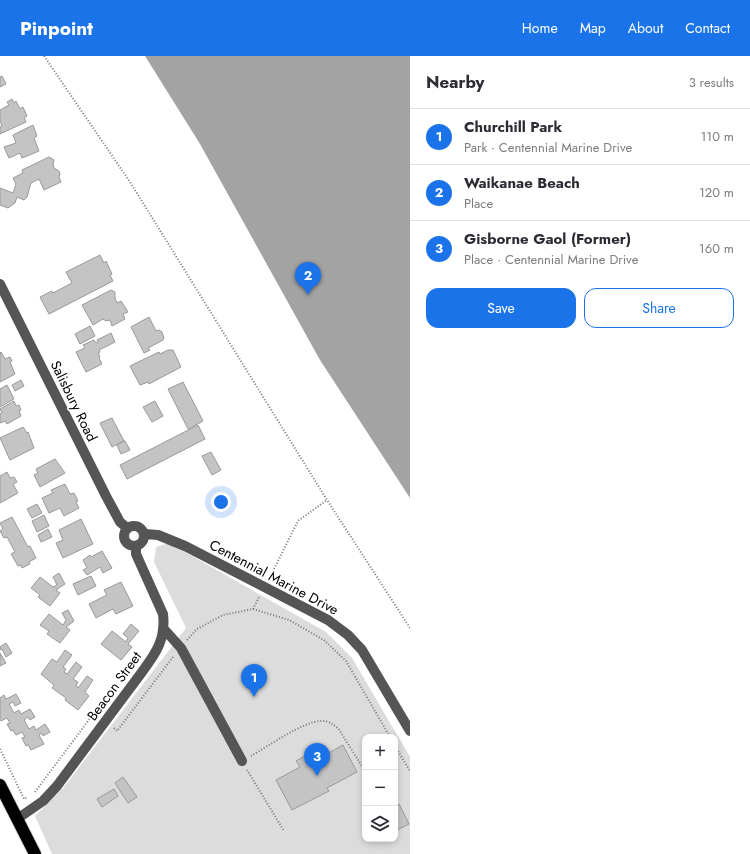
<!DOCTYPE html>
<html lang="en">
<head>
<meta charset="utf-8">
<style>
	:root { --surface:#fff; --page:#f7f7f7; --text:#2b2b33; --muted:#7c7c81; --line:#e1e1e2; --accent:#1a73e8 }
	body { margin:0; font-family:Jost,sans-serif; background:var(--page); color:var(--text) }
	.controls { position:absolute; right:12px; bottom:12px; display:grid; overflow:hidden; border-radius:8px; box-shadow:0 2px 6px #0003 }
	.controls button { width:36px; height:36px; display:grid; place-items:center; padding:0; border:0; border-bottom:1px solid var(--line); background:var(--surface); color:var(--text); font:20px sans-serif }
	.you { position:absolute; left:221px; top:446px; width:14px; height:14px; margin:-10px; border:3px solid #fff; border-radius:50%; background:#1a73e8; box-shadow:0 0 0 6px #1a73e833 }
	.badge { display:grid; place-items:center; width:26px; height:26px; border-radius:50%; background:var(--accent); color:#fff; font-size:13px; font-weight:700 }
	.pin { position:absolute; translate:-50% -33px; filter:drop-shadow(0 1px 2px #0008) }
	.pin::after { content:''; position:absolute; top:21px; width:14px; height:12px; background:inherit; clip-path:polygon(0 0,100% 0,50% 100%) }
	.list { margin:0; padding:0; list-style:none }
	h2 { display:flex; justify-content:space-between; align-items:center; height:52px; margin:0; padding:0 16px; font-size:17px }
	h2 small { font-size:13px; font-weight:400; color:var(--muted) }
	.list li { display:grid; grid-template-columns:26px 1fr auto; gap:12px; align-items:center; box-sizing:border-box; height:56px; padding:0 16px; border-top:1px solid var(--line) }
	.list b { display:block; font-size:15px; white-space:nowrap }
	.list p { margin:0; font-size:13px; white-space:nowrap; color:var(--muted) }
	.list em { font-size:13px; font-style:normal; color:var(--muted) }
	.actions { display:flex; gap:8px; padding:12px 16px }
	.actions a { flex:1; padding:9px 0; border:1px solid var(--accent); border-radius:12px; text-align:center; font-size:14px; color:var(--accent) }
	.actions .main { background:var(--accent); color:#fff }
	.icon { flex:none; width:22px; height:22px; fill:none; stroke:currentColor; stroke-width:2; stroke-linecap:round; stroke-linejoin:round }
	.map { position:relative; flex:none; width:410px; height:798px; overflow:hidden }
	header { display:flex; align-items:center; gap:24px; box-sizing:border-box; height:56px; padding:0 20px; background:var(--accent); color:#fff }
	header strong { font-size:19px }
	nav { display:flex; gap:22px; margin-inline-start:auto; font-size:14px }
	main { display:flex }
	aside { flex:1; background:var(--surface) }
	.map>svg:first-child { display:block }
	.green { fill:#dcdcdc; fill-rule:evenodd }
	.water { fill:#a3a3a3 }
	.building { fill:#c4c4c4; stroke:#999 }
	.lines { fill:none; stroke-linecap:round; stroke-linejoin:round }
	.highway-casing { stroke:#dbdbdb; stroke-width:14 }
	.path { stroke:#777; stroke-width:2; stroke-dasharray:1 2; stroke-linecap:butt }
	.minor { stroke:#555; stroke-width:10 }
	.highway { stroke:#000; stroke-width:12 }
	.labels { text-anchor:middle; stroke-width:3; stroke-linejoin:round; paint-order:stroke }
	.street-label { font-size:14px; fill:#000; stroke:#fff }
</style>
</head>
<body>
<header>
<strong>Pinpoint</strong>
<nav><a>Home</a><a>Map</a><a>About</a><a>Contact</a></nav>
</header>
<main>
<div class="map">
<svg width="410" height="798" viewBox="0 0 410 798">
	<rect width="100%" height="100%" fill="#fff"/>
	<!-- green -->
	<path class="green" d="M169,487L326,576L352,602L410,701V798H52L35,760L64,731L186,572L154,506L156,491ZM365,681H395V783H365Z"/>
	<!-- water -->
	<path class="water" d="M145,0H410V442L320,304L200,88Z"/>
	<!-- building -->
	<path class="building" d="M2,20L6,28L0,31V21Z
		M12,43L14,47L16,45L20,53L23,51L27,60L24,62L26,66L0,78V71L2,70L0,65V54L9,49L7,46Z
		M33,69L37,80L34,82L39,95L22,102L20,97L9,102L4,91L16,87L13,79Z
		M49,101L54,104L53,109L54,112L59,115L60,118L59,121L61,126L44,134L39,123L31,127L27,141L24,144L17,141L15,147L8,152L0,149V132L13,137L16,128L13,122L23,117L22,114Z
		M100,199L104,207L106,205L112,218L110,219L113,225L49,258L40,241L52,235L53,237L72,227L66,216Z
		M111,234L115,236V242L117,247L121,245L128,256L123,258L125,263L112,270L110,264L106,265L103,263L93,269L82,249Z
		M149,261L156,275L159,274L162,276L164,282L163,284L148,292L150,294L144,297L131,271Z
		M90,270L95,280L80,288L75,278Z
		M111,277L115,286L99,294L100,296L98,297L100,301L99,302L102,308L86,316L76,296L85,292L83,289L94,284L96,287L98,286L97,284Z
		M168,294H173L181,311L149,328L148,326L140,329L130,310L159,296L160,298Z
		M1,296L5,303L10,301L12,305L10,306L15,318L0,326V297Z
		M21,324L24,330L15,335L12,329Z
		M183,326L203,365L188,373L168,333Z
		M7,329L14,343L0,351V333Z
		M14,345L16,350L19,349L21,354L19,355L21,360L7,368L5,365L0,367V358L2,357L0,353Z
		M155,345L163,360L152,366L143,351Z
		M112,362L124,385L112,391L100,367Z
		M198,369L205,383L127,423L120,409Z
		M23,371L27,377L28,376L34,392L10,404L0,382Z
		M124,385H125L130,394L121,398L117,389Z
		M211,396L221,414L212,419L202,400Z
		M55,403L65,417L40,431L34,419L38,417L36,413Z
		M7,416L10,422L14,421L17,426L13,428L18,437L0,447V420Z
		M65,428L70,438L74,437L78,445L76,446L79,452L64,460L60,452L49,457L42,442L53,437L51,434Z
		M37,448L42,457L32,462L27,453Z
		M44,459L49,470L37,476L32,465Z
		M12,461L28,491L30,490L36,502L29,506L30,508L22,512L21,509L18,510L11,498L15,496L7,481L4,482L0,475L3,473L0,467Z
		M81,463L93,488L63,502L56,487L63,484L59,474Z
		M48,473L52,481L41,486L38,479Z
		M102,495L112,512L103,517L100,511L87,519L83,514L87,512L83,504L90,499L91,501Z
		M59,517L65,528L56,534L60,537L50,550L38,541L40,539L31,532L40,521L53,531L57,529L53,521Z
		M91,520L96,530L78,539L73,528Z
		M121,526L133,550L116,558L113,553L96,562L89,548L107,539L104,534Z
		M68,554L74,565L66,571L70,574L60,587L47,578L49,575L40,569L49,558L63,569L66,564L62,557Z
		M131,568L139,575L128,588L132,591L121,604L101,588L112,575L126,586L128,582L123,578Z
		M6,587L12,597L6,601L2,593L0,594V591Z
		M65,594L72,599L63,611L66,613L64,616L67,618L76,606L82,611L73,623L78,626L76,629L78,632L87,620L93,624L85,636L89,640L78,654L65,644L66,642L52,632L54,629L41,618L52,603L57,606Z
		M0,597L6,607L0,610Z
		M16,638L21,647L15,650L13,646L9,648L14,657L19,654L21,658L30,653L35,661L30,664L28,661L24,664L29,673L34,670L36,674L45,668L50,676L43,680L42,677L39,679L44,688L31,694L28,689L26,690L22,682L25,681L22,676L16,679L13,674L11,675L7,668L10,667L7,662L1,665L0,663V642L4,639L6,643Z
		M343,689L357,716L327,732L329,735L292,754L276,724L300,711L296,705L310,697L314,705Z
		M123,721L137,741L128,747L115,727Z
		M114,733L118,740L102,751L97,743Z
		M399,748L409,768L395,775V751Z"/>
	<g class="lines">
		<!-- highway casing -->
		<g class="highway-casing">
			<path id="highway" d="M0,729L35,798"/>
		</g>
		<!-- path -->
		<path class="path" d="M44,0L130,126L327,444L410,572
			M270,521L298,465L327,444
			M253,553L259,541
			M187,584L197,573L223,559L253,553L289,564L324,584L346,605L390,681
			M114,672L117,675L173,601
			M395,690L410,715
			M0,693L24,743L28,741
			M251,700C267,691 304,665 321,665C328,664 332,668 338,672L365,715
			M247,714L284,775
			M35,736L94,657L96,659"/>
		<!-- minor -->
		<path class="minor" d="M0,228L106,440L120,466L127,472
			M124 480a10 10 0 1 1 20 0a10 10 0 1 1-20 0Z
			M145,478L158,479L185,490L328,564L348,579L362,594L410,675
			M163,572L181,592L242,705
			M17,763L43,745L57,730L142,616C156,597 166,583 163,558L136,498V490"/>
		<!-- highway -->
		<use href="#highway" class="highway"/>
	</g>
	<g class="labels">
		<!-- street labels -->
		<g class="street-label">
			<text transform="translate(74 345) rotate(64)" y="5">Salisbury Road</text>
			<text transform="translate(274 521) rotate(28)" y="5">Centennial Marine Drive</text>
			<text transform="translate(114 630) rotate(-54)" y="5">Beacon Street</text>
		</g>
	</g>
</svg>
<div class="controls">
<button>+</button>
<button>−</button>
<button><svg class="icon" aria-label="layers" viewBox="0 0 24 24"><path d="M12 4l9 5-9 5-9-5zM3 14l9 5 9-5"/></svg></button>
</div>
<div class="you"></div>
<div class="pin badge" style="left:254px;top:641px">1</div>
<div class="pin badge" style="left:308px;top:239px">2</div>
<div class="pin badge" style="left:317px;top:720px">3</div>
</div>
<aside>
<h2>Nearby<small>3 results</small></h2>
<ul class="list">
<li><span class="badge">1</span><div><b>Churchill Park</b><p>Park · Centennial Marine Drive</p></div><em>110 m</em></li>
<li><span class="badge">2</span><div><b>Waikanae Beach</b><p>Place</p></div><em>120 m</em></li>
<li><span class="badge">3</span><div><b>Gisborne Gaol (Former)</b><p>Place · Centennial Marine Drive</p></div><em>160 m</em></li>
</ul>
<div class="actions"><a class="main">Save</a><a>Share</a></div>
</aside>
</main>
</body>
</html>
